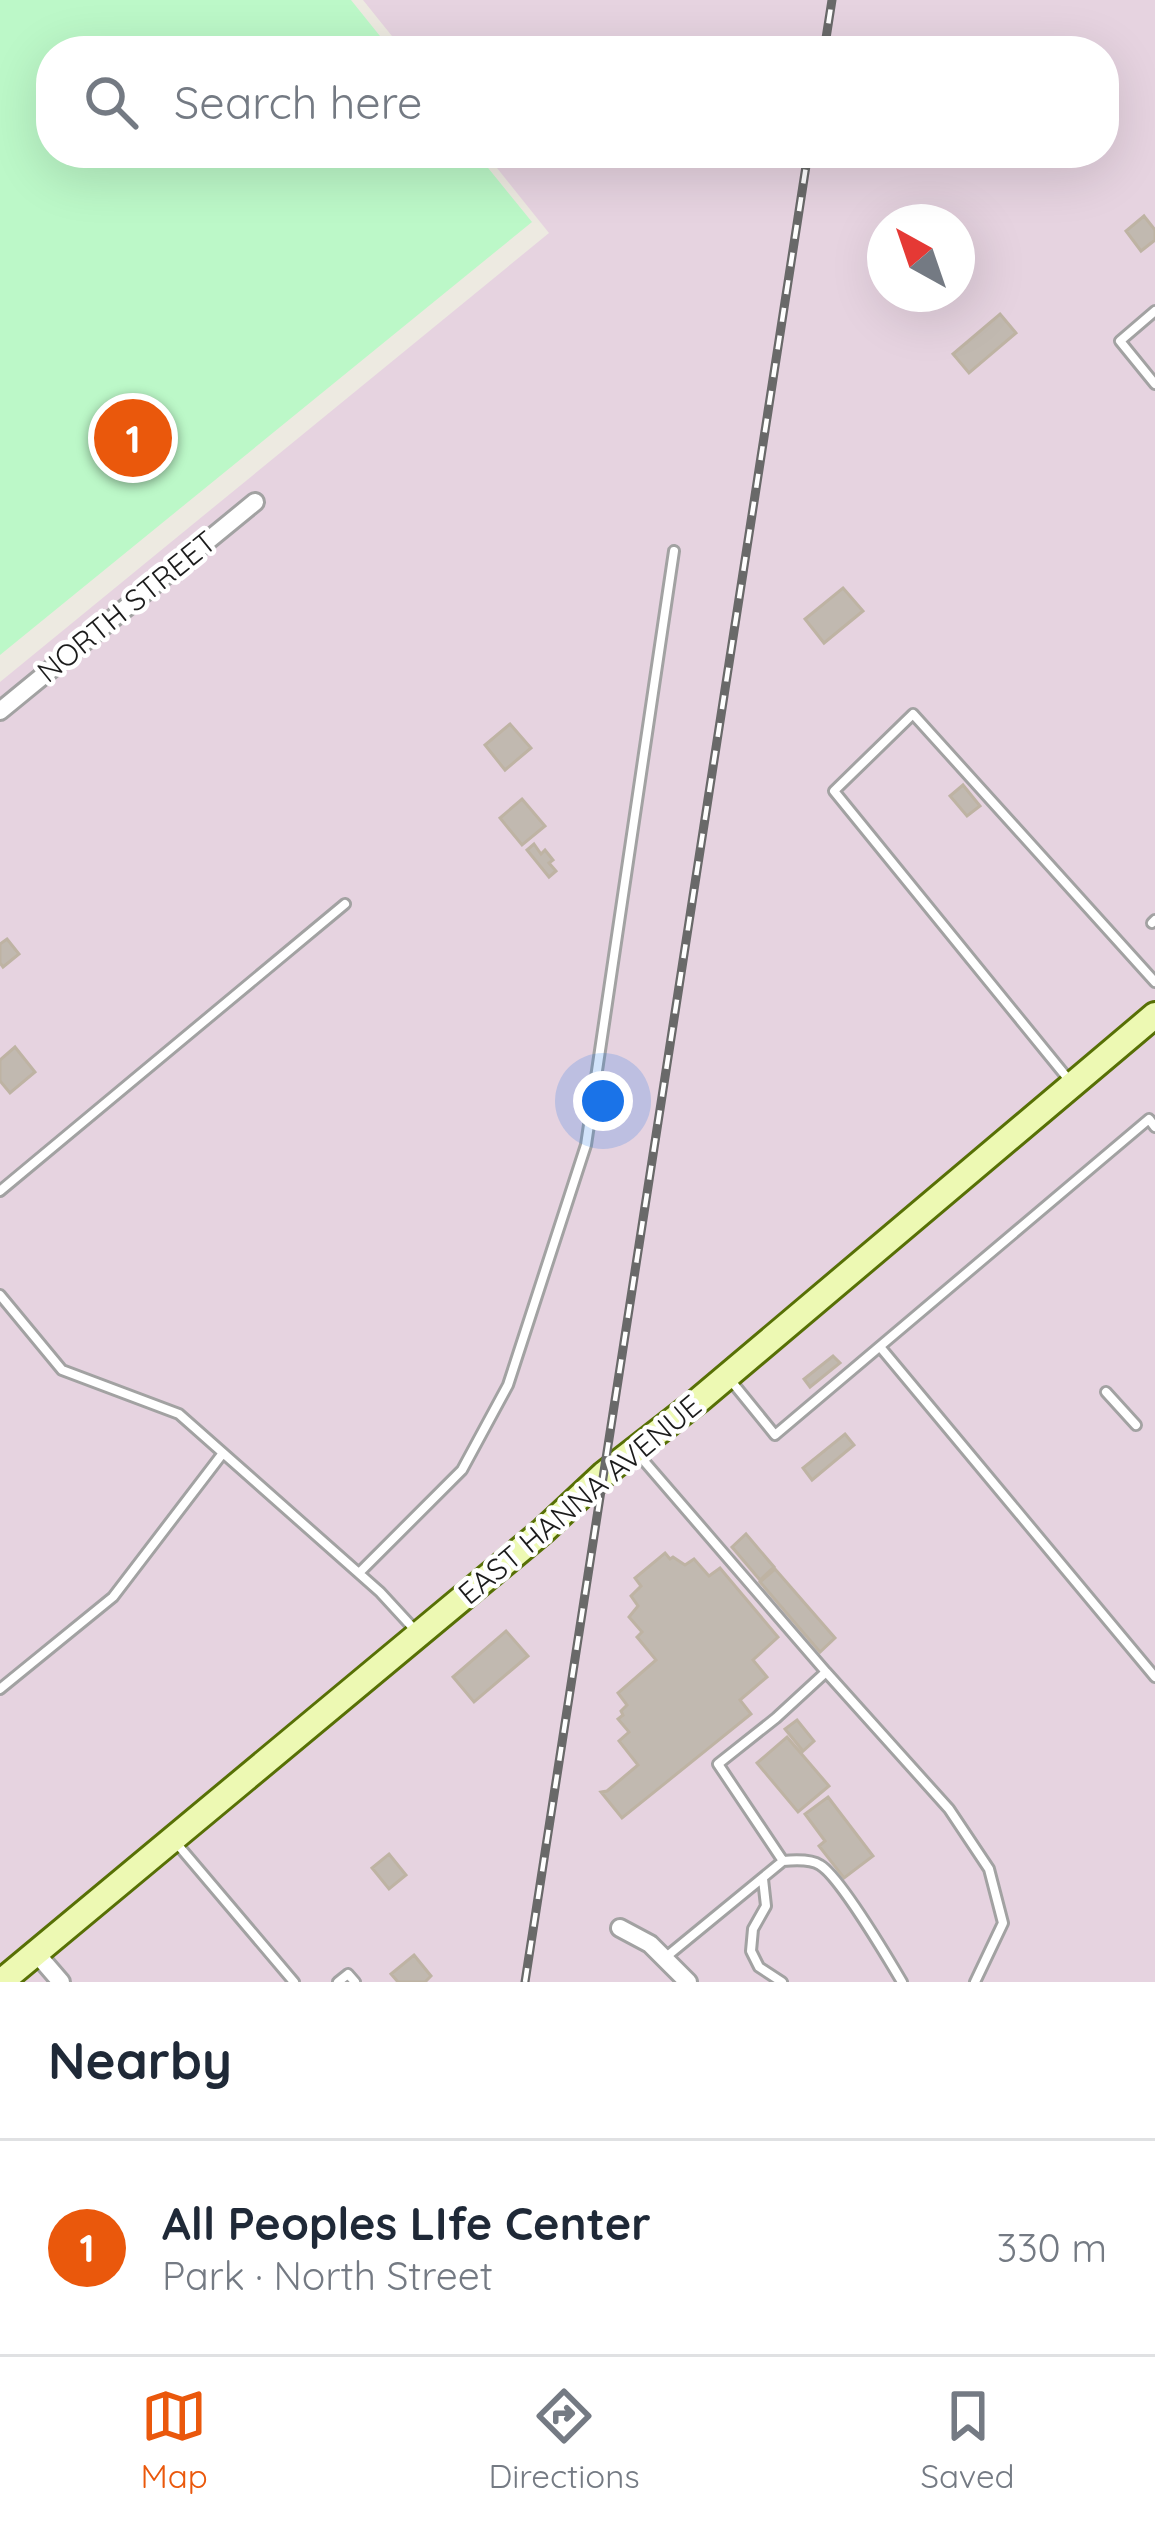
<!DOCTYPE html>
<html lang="en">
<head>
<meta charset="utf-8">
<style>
	:root { --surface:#fff; --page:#f6f6f7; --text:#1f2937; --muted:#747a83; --line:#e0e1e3; --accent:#ea580c }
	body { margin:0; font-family:Quicksand,sans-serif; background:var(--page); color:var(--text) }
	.compass { position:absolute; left:867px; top:204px; width:108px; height:108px; border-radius:50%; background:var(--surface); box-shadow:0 12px 48px #0002; rotate:320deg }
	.you { position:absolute; left:603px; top:1101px; width:42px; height:42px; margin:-30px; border:9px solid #fff; border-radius:50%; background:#1a73e8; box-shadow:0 0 0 18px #1a73e833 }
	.badge { display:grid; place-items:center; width:78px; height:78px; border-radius:50%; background:var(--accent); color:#fff; font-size:39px; font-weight:700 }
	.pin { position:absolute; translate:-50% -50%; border:6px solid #fff; box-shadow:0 3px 12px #0006 }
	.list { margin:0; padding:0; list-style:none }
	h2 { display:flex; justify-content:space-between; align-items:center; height:156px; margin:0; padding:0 48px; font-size:51px }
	h2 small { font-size:39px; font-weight:400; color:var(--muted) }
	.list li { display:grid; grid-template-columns:78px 1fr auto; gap:36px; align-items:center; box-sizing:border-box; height:216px; padding:0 48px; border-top:3px solid var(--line) }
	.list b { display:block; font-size:45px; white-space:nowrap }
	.list p { margin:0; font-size:39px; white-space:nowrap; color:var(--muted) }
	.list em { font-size:39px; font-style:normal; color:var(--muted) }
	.icon { flex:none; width:66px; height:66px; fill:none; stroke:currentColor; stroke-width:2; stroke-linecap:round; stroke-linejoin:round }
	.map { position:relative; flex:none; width:1155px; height:1982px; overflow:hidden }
	.search { position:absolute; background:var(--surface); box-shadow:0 12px 48px #0002; left:36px; right:36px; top:36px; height:132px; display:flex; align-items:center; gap:30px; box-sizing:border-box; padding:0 42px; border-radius:48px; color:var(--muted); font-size:45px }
	.sheet { height:372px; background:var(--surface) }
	nav { display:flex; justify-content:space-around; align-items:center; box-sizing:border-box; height:168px; border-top:3px solid var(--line); background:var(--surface); font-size:33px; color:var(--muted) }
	nav a { display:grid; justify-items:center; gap:6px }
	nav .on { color:var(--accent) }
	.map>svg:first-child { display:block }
	.industrial { fill:#e6d3e0; fill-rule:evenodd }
	.park { fill:#bcf8c8 }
	.building { fill:#c1b9b0; stroke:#beb3a3; stroke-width:3 }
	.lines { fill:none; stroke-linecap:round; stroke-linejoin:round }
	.lane-casing { stroke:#a2a2a2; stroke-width:14 }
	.street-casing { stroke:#a2a2a2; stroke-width:22 }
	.secondary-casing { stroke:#577005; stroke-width:30 }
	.lane { stroke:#fff; stroke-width:8 }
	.street { stroke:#fff; stroke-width:16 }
	.secondary { stroke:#edf9b3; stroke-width:24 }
	.rail-casing { stroke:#696969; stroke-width:9 }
	.rail { stroke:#fff; stroke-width:4.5; stroke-dasharray:14; stroke-linecap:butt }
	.labels { text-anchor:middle; stroke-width:9; stroke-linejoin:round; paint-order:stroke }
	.street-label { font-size:30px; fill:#1b1b1b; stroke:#fff }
</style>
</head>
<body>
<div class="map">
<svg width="1155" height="1982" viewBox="0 0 1155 1982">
	<rect width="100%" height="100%" fill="#edeae1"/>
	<!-- industrial -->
	<path class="industrial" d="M363,0H1155V1982H0V682L549,233L485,153H1104V51H404ZM885,222H957V294H885Z"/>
	<!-- park -->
	<path class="park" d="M0,0H351L392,51H51V153H476L532,222L0,655Z"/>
	<!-- building -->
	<path class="building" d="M1144,216L1155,230V240L1141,251L1126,231Z
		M1000,314L1016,333L969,373L953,354Z
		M843,588L863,611L824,643L805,619Z
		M510,724L531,748L505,770L485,745Z
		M963,785L980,806L967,816L950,796Z
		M522,799L545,826L522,845L500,818Z
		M534,844L541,854L545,850L553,860L549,863L556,871L549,877L527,850Z
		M7,939L19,954L3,967L0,963V944Z
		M15,1047L35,1072L10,1093L0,1081V1060Z
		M833,1356L840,1363L810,1387L804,1379Z
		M845,1434L854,1445L812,1480L803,1468Z
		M746,1534L774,1567L760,1580L732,1547Z
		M665,1553L670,1559L673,1557L685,1565L694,1559L709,1576L720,1568L778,1637L753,1660L767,1677L740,1700L751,1714L622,1818L601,1792L607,1791L638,1765L619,1741L629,1732L618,1719L623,1715L621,1711L627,1705L618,1693L656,1660L637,1637L642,1632L629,1617L638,1606L631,1596L641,1586L635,1578Z
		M775,1569L835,1638L820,1652L760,1582Z
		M506,1631L528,1656L474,1702L453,1677Z
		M797,1720L814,1741L803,1751L785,1729Z
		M787,1737L829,1786L798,1812L757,1763Z
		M828,1797L873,1856L844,1878L819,1846L825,1841L805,1814Z
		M389,1854L406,1875L389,1889L372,1868Z
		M414,1955L431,1976L425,1982H398L391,1974Z"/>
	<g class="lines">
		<!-- lane casing -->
		<g class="lane-casing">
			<path id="lane" d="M1155,311L1120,341L1155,384
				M1152,923L1155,920
				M1069,1080L834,791L913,714L1155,982
				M0,1191L345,904
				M0,1295L62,1370L179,1414L380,1592L414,1629
				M881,1348L1155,1677
				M732,1382L775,1435L1149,1119L1155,1127
				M1106,1392L1136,1425
				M638,1454L826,1672L776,1718L718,1764L783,1861L666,1957
				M359,1573L462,1470L508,1385L586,1145L674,551
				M826,1672L949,1809L989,1869L1003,1923L975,1982
				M0,1689L113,1597L223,1453
				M178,1845L294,1982
				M783,1861C794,1860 811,1859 820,1865C839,1876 889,1960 902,1982
				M763,1879L766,1906L753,1929L751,1951L759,1967L782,1982
				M338,1982L348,1974L355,1982"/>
		</g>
		<!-- street casing -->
		<g class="street-casing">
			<path id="street" d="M0,711L255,502
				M620,1928L650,1944L688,1982
				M36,1953L61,1982"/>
		</g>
		<!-- secondary casing -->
		<g class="secondary-casing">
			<path id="secondary" d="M1,1982L543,1531L604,1474L699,1400L1155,1015"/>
		</g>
		<!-- lane -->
		<use href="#lane" class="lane"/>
		<!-- street -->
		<use href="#street" class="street"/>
		<!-- secondary -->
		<use href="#secondary" class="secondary"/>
		<!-- rail casing -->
		<g class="rail-casing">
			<path id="rail" d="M824,51L832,0
				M525,1982L808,153"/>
		</g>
		<!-- rail -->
		<use href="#rail" class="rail"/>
	</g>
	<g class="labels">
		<!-- street labels -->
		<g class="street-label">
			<text transform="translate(127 607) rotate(-39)" y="10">NORTH STREET</text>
			<text transform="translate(580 1500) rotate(-40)" y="10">EAST HANNA AVENUE</text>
		</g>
	</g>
</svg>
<svg class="compass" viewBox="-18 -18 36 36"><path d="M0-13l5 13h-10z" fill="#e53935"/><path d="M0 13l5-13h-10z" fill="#747a83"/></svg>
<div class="you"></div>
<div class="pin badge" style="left:133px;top:438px">1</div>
<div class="search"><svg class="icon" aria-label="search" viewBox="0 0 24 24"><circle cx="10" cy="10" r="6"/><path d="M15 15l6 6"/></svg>Search here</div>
</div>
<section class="sheet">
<h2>Nearby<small></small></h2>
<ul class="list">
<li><span class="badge">1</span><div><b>All Peoples LIfe Center</b><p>Park · North Street</p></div><em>330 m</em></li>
</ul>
</section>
<nav>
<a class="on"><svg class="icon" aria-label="map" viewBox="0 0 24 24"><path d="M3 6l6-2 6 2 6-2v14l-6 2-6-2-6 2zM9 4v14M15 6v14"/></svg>Map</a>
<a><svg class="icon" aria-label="directions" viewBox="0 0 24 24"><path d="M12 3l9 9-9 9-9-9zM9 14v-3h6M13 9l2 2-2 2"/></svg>Directions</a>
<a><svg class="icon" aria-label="saved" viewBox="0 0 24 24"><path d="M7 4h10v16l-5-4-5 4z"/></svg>Saved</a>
</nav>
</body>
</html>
